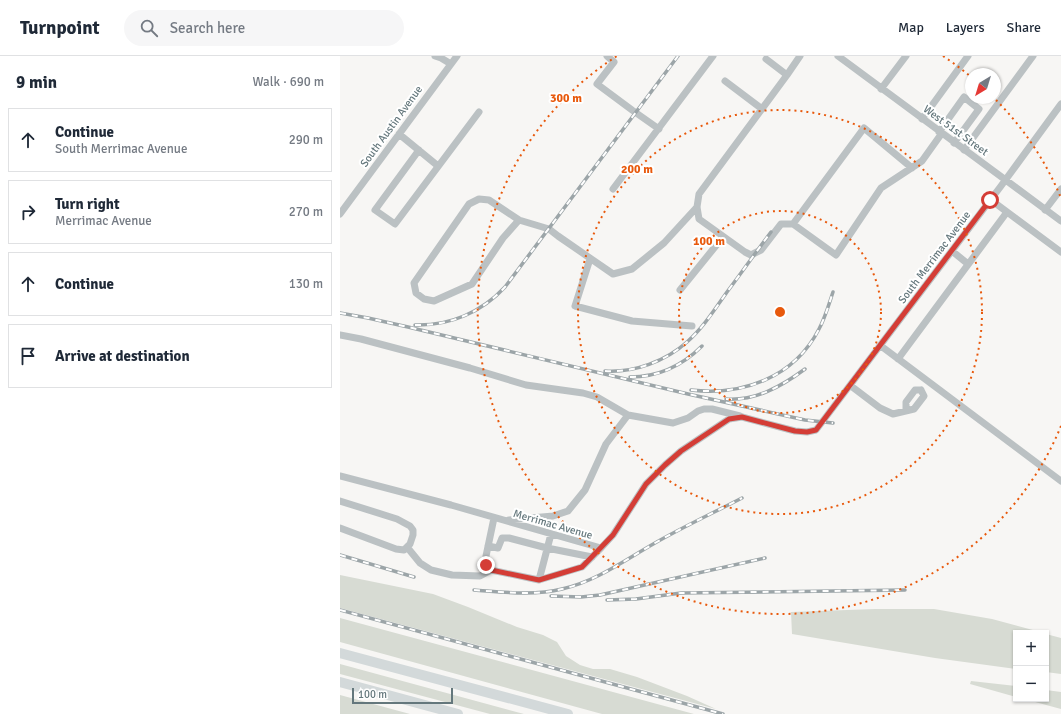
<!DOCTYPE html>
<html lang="en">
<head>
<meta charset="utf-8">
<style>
	:root { --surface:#fff; --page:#f6f6f7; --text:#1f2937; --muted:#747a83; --line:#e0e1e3 }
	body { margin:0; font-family:Signika,sans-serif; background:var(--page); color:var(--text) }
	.controls { position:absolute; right:12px; bottom:12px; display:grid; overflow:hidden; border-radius:0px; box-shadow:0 1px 3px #0004 }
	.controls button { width:36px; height:36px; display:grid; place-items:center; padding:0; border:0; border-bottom:1px solid var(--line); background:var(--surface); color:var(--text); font:20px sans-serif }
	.compass { position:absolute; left:625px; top:12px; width:36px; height:36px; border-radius:50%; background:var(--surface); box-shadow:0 1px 3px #0004; rotate:218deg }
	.scale { position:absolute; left:12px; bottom:10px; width:101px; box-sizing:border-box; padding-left:4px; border:2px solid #64777c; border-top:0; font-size:11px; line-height:14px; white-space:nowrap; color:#64777c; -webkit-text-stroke:3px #fff; paint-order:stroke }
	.stop { position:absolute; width:12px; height:12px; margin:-9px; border:3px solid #d43d36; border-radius:50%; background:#fff }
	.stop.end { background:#d43d36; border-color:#fff; box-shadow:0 1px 4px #0008 }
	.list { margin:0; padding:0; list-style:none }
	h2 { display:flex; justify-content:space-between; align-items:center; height:52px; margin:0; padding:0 16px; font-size:17px }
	h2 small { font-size:13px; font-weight:400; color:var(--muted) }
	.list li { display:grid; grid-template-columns:26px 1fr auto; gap:12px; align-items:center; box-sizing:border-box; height:64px; margin:0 8px 8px; padding:0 8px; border:1px solid var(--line); border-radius:0px }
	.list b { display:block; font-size:15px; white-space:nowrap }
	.list p { margin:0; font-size:13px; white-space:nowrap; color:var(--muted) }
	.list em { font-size:13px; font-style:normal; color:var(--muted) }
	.icon { flex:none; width:22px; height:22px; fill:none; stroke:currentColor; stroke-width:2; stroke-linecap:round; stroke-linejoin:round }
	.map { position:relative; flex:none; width:721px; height:658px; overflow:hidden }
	header { display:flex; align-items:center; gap:24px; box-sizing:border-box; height:56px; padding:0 20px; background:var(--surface); border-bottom:1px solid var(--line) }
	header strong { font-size:19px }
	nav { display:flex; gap:22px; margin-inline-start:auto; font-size:14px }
	.search { width:280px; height:36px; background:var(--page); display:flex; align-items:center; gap:10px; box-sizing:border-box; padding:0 14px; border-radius:22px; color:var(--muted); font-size:15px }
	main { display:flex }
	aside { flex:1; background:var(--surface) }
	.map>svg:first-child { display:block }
	.green { fill:#d7dbd3 }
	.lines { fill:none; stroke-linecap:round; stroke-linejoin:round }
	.minor { stroke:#bbc1c3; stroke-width:7 }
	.highway { stroke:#d3d9da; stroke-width:10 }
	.rail-casing { stroke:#9ca5a8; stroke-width:3.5 }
	.rail { stroke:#fff; stroke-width:2; stroke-dasharray:6; stroke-linecap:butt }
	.route { stroke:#d43d36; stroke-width:5 }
	.ring { fill:none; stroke:#e8590c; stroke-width:2; stroke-dasharray:2 4 }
	.labels { text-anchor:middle; stroke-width:4; stroke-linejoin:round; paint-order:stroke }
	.street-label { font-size:11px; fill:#64777c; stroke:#fff }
	.centre { fill:#e8590c; stroke:#fff; stroke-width:2 }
	.ring-label { font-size:12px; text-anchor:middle; font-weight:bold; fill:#e8590c; stroke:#fff; stroke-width:4; stroke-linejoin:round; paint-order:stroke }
</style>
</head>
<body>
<header>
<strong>Turnpoint</strong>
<div class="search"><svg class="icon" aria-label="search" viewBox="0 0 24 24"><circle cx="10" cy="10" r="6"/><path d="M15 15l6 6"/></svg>Search here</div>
<nav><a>Map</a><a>Layers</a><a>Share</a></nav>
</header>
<main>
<aside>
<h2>9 min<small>Walk · 690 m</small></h2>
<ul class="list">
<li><svg class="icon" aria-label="ahead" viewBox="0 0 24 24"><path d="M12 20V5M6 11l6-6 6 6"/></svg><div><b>Continue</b><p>South Merrimac Avenue</p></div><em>290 m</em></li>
<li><svg class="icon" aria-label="right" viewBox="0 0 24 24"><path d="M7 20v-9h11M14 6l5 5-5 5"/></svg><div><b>Turn right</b><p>Merrimac Avenue</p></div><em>270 m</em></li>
<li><svg class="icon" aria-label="ahead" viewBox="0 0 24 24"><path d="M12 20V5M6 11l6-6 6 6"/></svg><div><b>Continue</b></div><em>130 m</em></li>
<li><svg class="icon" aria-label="arrive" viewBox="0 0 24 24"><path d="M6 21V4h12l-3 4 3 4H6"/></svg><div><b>Arrive at destination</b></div></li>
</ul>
</aside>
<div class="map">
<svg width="721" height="658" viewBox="0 0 721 658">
	<rect width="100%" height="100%" fill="#f7f6f4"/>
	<!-- green -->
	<path class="green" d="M0,519L93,538L128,551L177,571L203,579L217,586L226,600L240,609L253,613H270L297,621L347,640L376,653L0,552Z
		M535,553H594L652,563L704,577H676V613L595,602L452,578L451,556Z
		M0,562L354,658H262L0,586Z
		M706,578L721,582V618L706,616Z
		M0,608L184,658H150L0,618Z
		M631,625L676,630V641L630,628Z
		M706,634L721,636V653L684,643H706Z
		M0,639L70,658H0Z"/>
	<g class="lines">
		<!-- minor -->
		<path class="minor" d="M95,0L101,2L111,8
			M267,0L274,6L257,28L292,54L319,73
			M498,0L721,165
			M426,3L447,19L460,0
			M447,19L359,138L357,151L359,163L405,196L411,199L421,194L441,168H453
			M385,25L422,53
			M541,33L566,0
			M582,63L628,0
			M599,76L624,41L639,53L614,87
			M59,78L98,110
			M79,94L35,154L55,168L139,56
			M624,94L693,0
			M572,112L524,72L453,168L496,199L541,132L582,105L602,77
			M273,133L373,0
			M651,144L721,196
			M705,154L721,133
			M0,158L117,0
			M179,164L163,182L132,228L94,245L84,243L76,237L74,227L129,148L139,143L149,144L179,164L209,173L218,180L273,218L292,213L324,187L357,151
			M612,195L628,208
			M250,203L235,250L292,265L352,270
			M340,234L383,181
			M0,279L21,283L130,312L186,329L243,337L257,341L288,359L333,367L348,362L358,355L364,353H372L400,360
			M541,290L721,425
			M558,303L667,156
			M511,330L540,352L553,358L574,353L584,340L581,334
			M566,354V346L575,334H581
			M0,420L111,449L261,492L273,479L306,428L325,409L341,395L389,363L402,361L455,375L467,376L476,374L661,130L721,48
			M0,445L57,463L70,470L73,474V479L70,488L64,494L56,493L0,472
			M154,462L146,500V509L151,514L199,524L211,478
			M169,464L213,460L228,455L245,434L266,388L288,359
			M148,490L158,492L162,482H169L207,492L252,501
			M67,491L80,507L91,514L112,519L140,520L151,514
			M199,524L242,511L261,492"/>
		<!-- highway -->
		<path class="highway" d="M0,597L228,658
			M0,626L118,658"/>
		<!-- rail casing -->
		<g class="rail-casing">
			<path id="rail" d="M0,257L28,262L68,271L348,338L465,364L493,367
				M75,269C110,270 142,256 165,231L338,0
				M265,315C294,317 326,305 347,286C363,272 375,253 387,236C402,216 416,196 431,176
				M290,321C319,321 342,310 362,290
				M351,334C402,340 454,322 479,273C485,262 489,248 493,236
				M386,343C416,345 442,330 465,313
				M0,499L74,521
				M134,534C163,536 194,540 222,533C257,525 285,504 315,487C343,471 373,457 402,442
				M211,540L241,541L260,539L425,502
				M267,544L296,543L341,537L565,534
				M0,554L383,658"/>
		</g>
		<!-- rail -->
		<use href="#rail" class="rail"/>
	</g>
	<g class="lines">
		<!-- route -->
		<path class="route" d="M146,509L151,514L199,524L242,511L273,479L306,428L325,409L341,395L389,363L402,361L455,375L467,376L476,374L650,144"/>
	</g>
	<!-- distance rings -->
	<g class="ring">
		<circle cx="440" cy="256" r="101"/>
		<circle cx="440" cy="256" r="202"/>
		<path d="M721 370A303 303 0 1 1 277 0M603 0A303 303 0 0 1 631 21M656 44A303 303 0 0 1 721 142"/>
	</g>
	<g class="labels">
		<!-- street labels -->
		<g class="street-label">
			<text transform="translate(51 70) rotate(-54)" y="4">South Austin Avenue</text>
			<text transform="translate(616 74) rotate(36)" y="4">West 51st Street</text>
			<text transform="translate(594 201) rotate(-53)" y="4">South Merrimac Avenue</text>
			<text transform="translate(213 468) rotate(16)" y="4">Merrimac Avenue</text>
		</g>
	</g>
	<circle cx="440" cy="256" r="6" class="centre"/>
	<g class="ring-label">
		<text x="226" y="46">300 m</text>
		<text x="297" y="117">200 m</text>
		<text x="369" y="189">100 m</text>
	</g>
</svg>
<div class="controls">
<button>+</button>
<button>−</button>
</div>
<svg class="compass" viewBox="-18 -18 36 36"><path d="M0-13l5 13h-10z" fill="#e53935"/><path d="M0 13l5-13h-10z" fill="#747a83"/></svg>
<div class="scale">100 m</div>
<div class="stop" style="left:650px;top:144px"></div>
<div class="stop end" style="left:146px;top:509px"></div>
</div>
</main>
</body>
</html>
